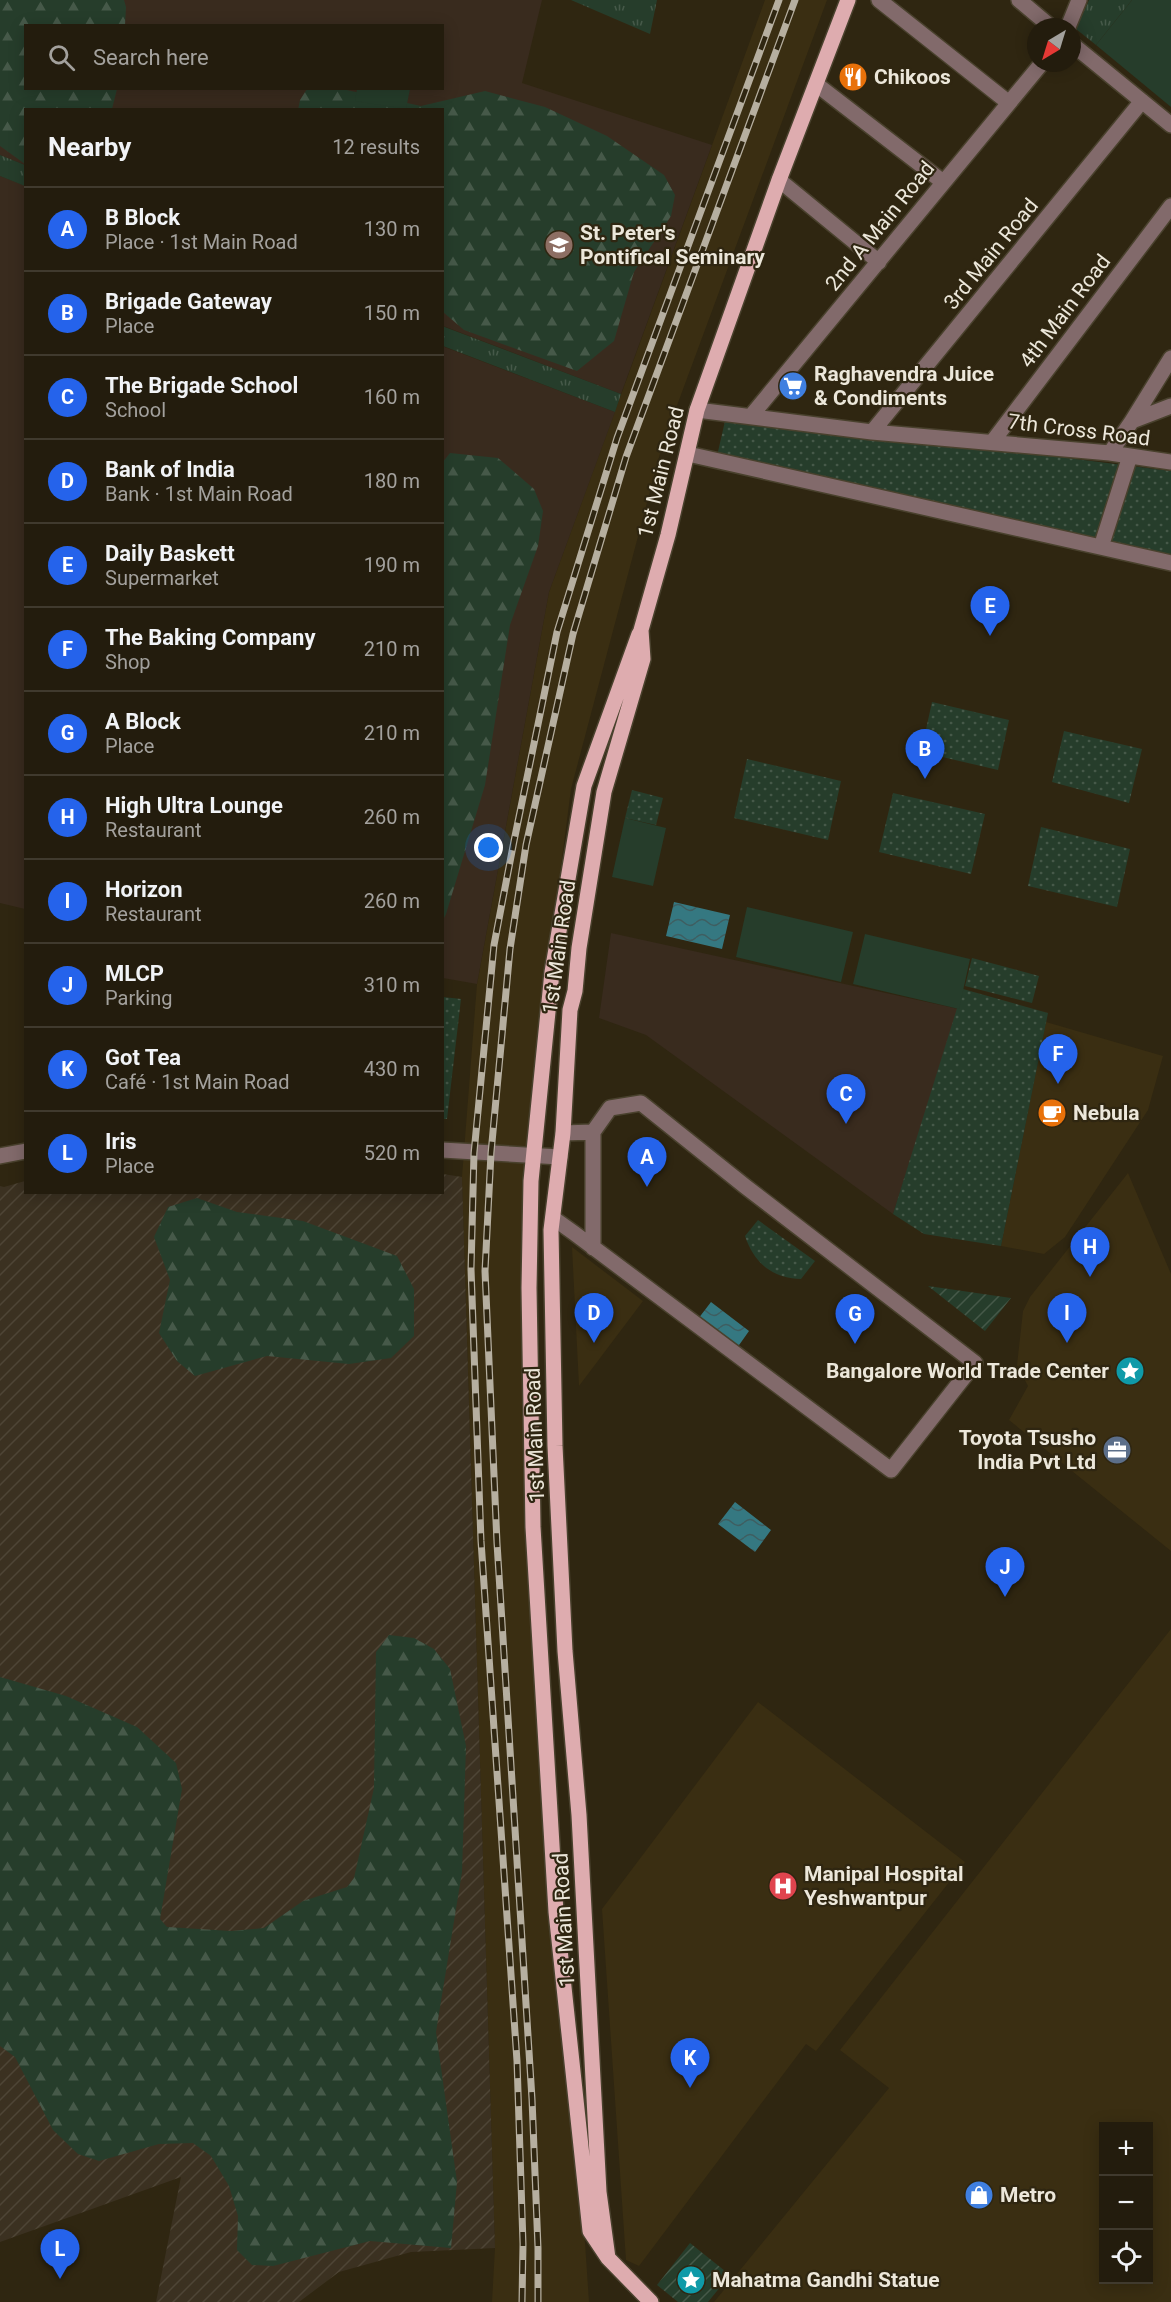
<!DOCTYPE html>
<html lang="en">
<head>
<meta charset="utf-8">
<style>
	:root { --surface:#231c0d; --page:#2f291b; --text:#f1f3f6; --muted:#a3a19d; --line:#403a2e; --accent:#2563eb }
	body { margin:0; font-family:Roboto,sans-serif; background:var(--page); color:var(--text) }
	.controls { position:absolute; right:18px; bottom:18px; display:grid; overflow:hidden; border-radius:0px; box-shadow:0 3px 15px #0003 }
	.controls button { width:54px; height:54px; display:grid; place-items:center; padding:0; border:0; border-bottom:2px solid var(--line); background:var(--surface); color:var(--text); font:30px sans-serif }
	.compass { position:absolute; left:1027px; top:18px; width:54px; height:54px; border-radius:50%; background:var(--surface); box-shadow:0 3px 15px #0003; rotate:218deg }
	.you { position:absolute; left:489px; top:848px; width:21px; height:21px; margin:-15px; border:4px solid #fff; border-radius:50%; background:#1a73e8; box-shadow:0 0 0 9px #1a73e833 }
	.badge { display:grid; place-items:center; width:39px; height:39px; border-radius:50%; background:var(--accent); color:#fff; font-size:20px; font-weight:700 }
	.pin { position:absolute; translate:-50% -50px; filter:drop-shadow(0 2px 3px #0008) }
	.pin::after { content:''; position:absolute; top:32px; width:21px; height:18px; background:inherit; clip-path:polygon(0 0,100% 0,50% 100%) }
	.list { margin:0; padding:0; list-style:none }
	h2 { display:flex; justify-content:space-between; align-items:center; height:78px; margin:0; padding:0 24px; font-size:26px }
	h2 small { font-size:20px; font-weight:400; color:var(--muted) }
	.list li { display:grid; grid-template-columns:39px 1fr auto; gap:18px; align-items:center; box-sizing:border-box; height:84px; padding:0 24px; border-top:2px solid var(--line) }
	.list b { display:block; font-size:22px; white-space:nowrap }
	.list p { margin:0; font-size:20px; white-space:nowrap; color:var(--muted) }
	.list em { font-size:20px; font-style:normal; color:var(--muted) }
	.icon { flex:none; width:33px; height:33px; fill:none; stroke:currentColor; stroke-width:2; stroke-linecap:round; stroke-linejoin:round }
	.map { position:relative; flex:none; width:1171px; height:2302px; overflow:hidden }
	.search { position:absolute; background:var(--surface); box-shadow:0 3px 15px #0003; left:24px; top:24px; width:420px; height:66px; display:flex; align-items:center; gap:15px; box-sizing:border-box; padding:0 21px; border-radius:0px; color:var(--muted); font-size:22px }
	.panel { position:absolute; background:var(--surface); box-shadow:0 3px 15px #0003; left:24px; top:108px; width:420px; height:1086px; border-radius:0px }
	.map>svg:first-child { display:block }
	.built { fill:#3a2e12; fill-rule:evenodd }
	.industrial { fill:url(#industrial-furrows) }
	.education { fill:#392b1e; fill-rule:evenodd }
	.grass { fill:url(#grass-tufts) }
	.forest { fill:url(#forest-firs) }
	.park { fill:url(#park-dots) }
	.garden { fill:url(#garden-furrows) }
	.pitch { fill:#263d2b }
	.water { fill:url(#water-waves) }
	.lines { fill:none; stroke-linecap:round; stroke-linejoin:round }
	.minor-casing { stroke:#49412d; stroke-width:18 }
	.major-casing { stroke:#49412d; stroke-width:18 }
	.minor { stroke:#826a6b; stroke-width:15 }
	.major { stroke:#deacaf; stroke-width:15 }
	.rail-casing { stroke:#b6afa0; stroke-width:7 }
	.rail { stroke:#2f2611; stroke-width:4.5; stroke-dasharray:14; stroke-linecap:butt }
	.labels { text-anchor:middle; stroke-width:4.5; stroke-linejoin:round; paint-order:stroke }
	.poi-label { font-size:21px; font-weight:bold; fill:#ece7da; stroke:#2f2611; text-anchor:start }
	.street-label { font-size:21px; fill:#ece7da; stroke:#2f2611 }
</style>
</head>
<body>
<div class="map">
<svg width="1171" height="2302" viewBox="0 0 1171 2302">
	<defs>
		<pattern id="industrial-furrows" width="10" height="10" patternUnits="userSpaceOnUse" patternTransform="scale(1.5)"><rect width="10" height="10" fill="#3b3121"/><path d="M-1 1l2-2M0 10L10 0M9 11l2-2" fill="none" stroke="#4e4536"/></pattern>
		<pattern id="grass-tufts" width="24" height="20" patternUnits="userSpaceOnUse" patternTransform="scale(1.5)"><rect width="24" height="20" fill="#263d2b"/><path d="M3 7l-1-3M5 7V3M7 7l1-3M15 17l-1-3M17 17v-4M19 17l1-3" fill="none" stroke="#465949"/></pattern>
		<pattern id="forest-firs" width="22" height="20" patternUnits="userSpaceOnUse" patternTransform="scale(1.5)"><rect width="22" height="20" fill="#263d2b"/><path d="M5 1l3.5 6h-7zM16 11l3.5 6h-7z" fill="#465949"/></pattern>
		<pattern id="park-dots" width="8" height="8" patternUnits="userSpaceOnUse" patternTransform="scale(1.5)"><rect width="8" height="8" fill="#263d2b"/><path d="M2 2h.1M6 6h.1" fill="none" stroke="#465949" stroke-width="1.8" stroke-linecap="round"/></pattern>
		<pattern id="garden-furrows" width="10" height="10" patternUnits="userSpaceOnUse" patternTransform="scale(1.5)"><rect width="10" height="10" fill="#263d2b"/><path d="M-1 1l2-2M0 10L10 0M9 11l2-2" fill="none" stroke="#465949"/></pattern>
		<pattern id="water-waves" width="16" height="10" patternUnits="userSpaceOnUse" patternTransform="scale(1.5)"><rect width="16" height="10" fill="#357881"/><path d="M0 5q4-4 8 0t8 0" fill="none" stroke="#3e5e61"/></pattern>
	</defs>
	<rect width="100%" height="100%" fill="#2f2611"/>
	<!-- built -->
	<path class="built" d="M765,0H827L662,446L571,789L544,998L528,1185L542,1603L589,2302H492L495,2248L462,1177L477,984L549,592Z
		M1046,1022L1163,1056L1148,1110L1065,1237L1044,1254L1001,1246Z
		M1128,1173L1171,1274V1551L1009,1420L1028,1386L1017,1365L1023,1311L1030,1297Z
		M572,1247L643,1301L579,1386Z
		M1171,1629V2302H714L889,2088L840,2050ZM1148,2126V2280H1104V2126Z
		M758,1702L965,1862L816,2051L806,2044L639,2266L626,2260L602,1909Z"/>
	<!-- industrial -->
	<path class="industrial" d="M443,1174L462,1177L495,2248L411,2252L339,2272L299,2302H156L181,2177L0,2242V1186L4,1187L25,1181L26,1192H442Z"/>
	<!-- education -->
	<path class="education" d="M0,0H542L522,83L712,145L621,394L443,326L442,110H26L25,165L0,155ZM26,26H442V88H26Z
		M0,176L26,186L25,909L0,903Z
		M442,346L615,412L549,592L477,984L443,978Z
		M611,933L959,1009L893,1214L646,1035L599,1018Z"/>
	<!-- grass -->
	<path class="grass" d="M571,0H657L650,34Z
		M1089,0H1132L1096,45L1076,29Z
		M0,155L25,165V186L0,176Z
		M442,326L621,394L615,412L443,346Z"/>
	<!-- forest -->
	<path class="forest" d="M0,0H124L126,7L125,25L26,26V88L117,89L112,109L26,110L25,164L0,146Z
		M307,89H342L421,106L485,91L545,107L607,136L664,175L675,195L671,216L634,272L614,341L577,371L464,330L443,312L442,110H298L300,100Z
		M450,453L498,458L534,489L543,511L538,546L510,625L485,785L446,914L443,920L442,463Z
		M197,1198L237,1212L303,1221L397,1256L414,1289V1336L391,1358L349,1364L267,1356L195,1376L177,1361L159,1333L170,1280L154,1237L168,1207Z
		M389,1635L414,1638L434,1649L450,1669L466,1746L462,1872L436,2032L457,2182L451,2248L370,2241L273,2266L252,2265L237,2250L238,2216L229,2186L211,2156L193,2143L159,2144L99,2161L78,2154L53,2130L15,2057L0,2046V1677L66,1696L137,1727L176,1763L182,1789L160,1919L167,1927L231,1931L264,1928L303,1901L347,1887L354,1878L374,1788L376,1652Z"/>
	<!-- park -->
	<path class="park" d="M725,421L981,447L1171,471V555L717,456Z
		M932,702L1009,720L998,770L921,752Z
		M1064,731L1142,749L1129,803L1052,782Z
		M747,759L841,781L828,840L734,818Z
		M632,790L663,798L656,825L625,818Z
		M893,793L985,814L971,874L879,852Z
		M1041,827L1130,849L1117,907L1028,886Z
		M972,958L1039,976L1032,1003L965,986Z
		M963,989L1048,1013L1001,1246L924,1234L893,1214Z
		M443,997L461,999L447,1119H442Z
		M758,1220L815,1261L801,1279C772,1278 754,1263 745,1236Z"/>
	<!-- garden -->
	<path class="garden" d="M928,1286L1011,1298L985,1331Z
		M690,2243L730,2275L708,2302H678L657,2285Z"/>
	<!-- pitch -->
	<path class="pitch" d="M1132,0H1171V107L1096,45Z
		M357,89H410L406,109L355,101Z
		M625,818L666,828L653,886L612,877Z
		M747,907L853,932L841,982L736,957Z
		M865,934L970,959L959,1009L853,984Z"/>
	<!-- water -->
	<path class="water" d="M674,902L730,915L722,949L666,936Z
		M711,1302L749,1331L737,1348L698,1319Z
		M735,1502L771,1530L755,1552L718,1524Z"/>
	<g class="lines">
		<!-- minor casing -->
		<g class="minor-casing">
			<path id="minor" d="M879,0L1009,103
				M1019,0L1051,27
				M1068,27L1079,0
				M1072,44L1171,125
				M816,84L943,182
				M779,180L879,262
				M697,410L872,432L1110,453L1171,462
				M751,416L1042,63
				M1132,421L1171,358
				M872,432L1142,101
				M993,441L1171,206
				M1110,453L1132,421L1171,406
				M688,454L1171,563
				M1101,547L1130,456
				M563,1133L593,1132
				M442,1150L560,1157
				M0,1156L26,1151
				M553,1218L574,1233L891,1470L975,1363L746,1187L641,1103L610,1108L593,1132V1248"/>
		</g>
		<!-- major casing -->
		<g class="major-casing">
			<path id="major" d="M639,634L584,786L552,972L531,1181L529,1288L533,1527L556,1912L590,2231L608,2258L651,2302
				M608,2258L599,2192L579,1815L565,1651L555,1446L551,1230L563,1133L570,1010L575,991L579,948L604,792L643,659L641,630L668,535L697,410L779,180L848,0"/>
		</g>
		<!-- minor -->
		<use href="#minor" class="minor"/>
		<!-- major -->
		<use href="#major" class="major"/>
		<!-- rail casing -->
		<g class="rail-casing">
			<path id="rail" d="M522,2302L523,2244L517,2061L481,1541L471,1269L474,1153L494,945L514,841L557,632L617,438L779,0
				M538,2302V2248L532,2099L497,1543L485,1271L491,1153L510,949L526,845L573,634L626,457L795,0"/>
		</g>
		<!-- rail -->
		<use href="#rail" class="rail"/>
	</g>
	<!-- icons -->
	<defs>
		<g id="restaurant-disc" transform="scale(1.5)"><circle r="9.5" fill="#e8710a" stroke="#2f2611"/><path d="M-5-6h1v4h1v-4h1v4h1v-4h1v5L-1.5 .5V6h-2V.5L-5-1ZM5-6V6H3V1.5H1.5Q1.5-4 5-6Z" fill="#fff"/></g>
		<g id="university-disc" transform="scale(1.5)"><circle r="9.5" fill="#8d6e63" stroke="#2f2611"/><path d="M0-5L7-2L0 1L-7-2ZM-4 1L0 2.5L4 1V4Q0 6-4 4Z" fill="#fff"/></g>
		<g id="supermarket-disc" transform="scale(1.5)"><circle r="9.5" fill="#3f7fe0" stroke="#2f2611"/><path d="M-6-5.5h2.5l.6 2H6L4.5 2H-2.5L-4.4-4H-6ZM-1.5 3.2a1.3 1.3 0 1 0 .1 0ZM3 3.2a1.3 1.3 0 1 0 .1 0Z" fill="#fff"/></g>
		<g id="cafe-disc" transform="scale(1.5)"><circle r="9.5" fill="#e8710a" stroke="#2f2611"/><path d="M-5.5-4.5H6V0H3Q3 3.5 0 3.5H-2.5Q-5.5 3.5-5.5 0ZM3-3.2v2h1.7v-2ZM-6 4.5H4V6H-6Z" fill="#fff"/></g>
		<g id="sight-disc" transform="scale(1.5)"><circle r="9.5" fill="#0f9aa8" stroke="#2f2611"/><path d="M0-6L1.8-2.2L6-1.7L2.9 1.2L3.7 5.4L0 3.3L-3.7 5.4L-2.9 1.2L-6-1.7L-1.8-2.2Z" fill="#fff"/></g>
		<g id="office-disc" transform="scale(1.5)"><circle r="9.5" fill="#5c6f8a" stroke="#2f2611"/><path d="M-6-3h4V-5.5h4V-3h4V5H-6ZM-1-4.5V-3h2v-1.5ZM-6 0V1H6V0Z" fill="#fff"/></g>
		<g id="hospital-disc" transform="scale(1.5)"><circle r="9.5" fill="#e0444e" stroke="#2f2611"/><path d="M-5-5h3v3.5h4V-5h3V5h-3V1.5h-4V5h-3Z" fill="#fff"/></g>
		<g id="shop-disc" transform="scale(1.5)"><circle r="9.5" fill="#3f7fe0" stroke="#2f2611"/><path d="M-5-2.5h2.3a2.7 3.5 0 0 1 5.4 0H5L5.5 6h-11ZM-1.5-2.5h3a1.5 2.3 0 0 0-3 0Z" fill="#fff"/></g>
	</defs>
	<g fill-rule="evenodd">
		<use href="#restaurant-disc" x="853" y="77"/>
		<use href="#university-disc" x="559" y="245"/>
		<use href="#supermarket-disc" x="793" y="386"/>
		<use href="#cafe-disc" x="1052" y="1113"/>
		<use href="#sight-disc" x="1130" y="1371"/>
		<use href="#office-disc" x="1117" y="1450"/>
		<use href="#hospital-disc" x="783" y="1886"/>
		<use href="#shop-disc" x="979" y="2195"/>
		<use href="#sight-disc" x="691" y="2280"/>
	</g>
	<g class="labels">
		<!-- poi labels -->
		<g class="poi-label">
			<text x="874" y="84">Chikoos</text>
			<text x="580" y="240">St. Peter's<tspan x="580" dy="24">Pontifical Seminary</tspan></text>
			<text x="814" y="381">Raghavendra Juice<tspan x="814" dy="24">&amp; Condiments</tspan></text>
			<text x="1073" y="1120">Nebula</text>
			<text x="1109" y="1378" text-anchor="end">Bangalore World Trade Center</text>
			<text x="1096" y="1445" text-anchor="end">Toyota Tsusho<tspan x="1096" dy="24">India Pvt Ltd</tspan></text>
			<text x="804" y="1881">Manipal Hospital<tspan x="804" dy="24">Yeshwantpur</tspan></text>
			<text x="1000" y="2202">Metro</text>
			<text x="712" y="2287">Mahatma Gandhi Statue</text>
		</g>
		<!-- street labels -->
		<g class="street-label">
			<text transform="translate(880 226) rotate(-51)" y="7">2nd A Main Road</text>
			<text transform="translate(991 254) rotate(-51)" y="7">3rd Main Road</text>
			<text transform="translate(1065 311) rotate(-53)" y="7">4th Main Road</text>
			<text transform="translate(1079 430) rotate(7)" y="7">7th Cross Road</text>
			<text transform="translate(661 472) rotate(-76)" y="7">1st Main Road</text>
			<text transform="translate(559 947) rotate(-82)" y="7">1st Main Road</text>
			<text transform="translate(535 1435) rotate(-92)" y="7">1st Main Road</text>
			<text transform="translate(564 1920) rotate(-93)" y="7">1st Main Road</text>
		</g>
	</g>
</svg>
<div class="controls">
<button>+</button>
<button>−</button>
<button><svg class="icon" aria-label="locate" viewBox="0 0 24 24"><circle cx="12" cy="12" r="6"/><path d="M12 2v4M12 18v4M2 12h4M18 12h4"/></svg></button>
</div>
<svg class="compass" viewBox="-18 -18 36 36"><path d="M0-13l5 13h-10z" fill="#e53935"/><path d="M0 13l5-13h-10z" fill="#a3a19d"/></svg>
<div class="you"></div>
<div class="pin badge" style="left:647px;top:1187px">A</div>
<div class="pin badge" style="left:925px;top:779px">B</div>
<div class="pin badge" style="left:846px;top:1124px">C</div>
<div class="pin badge" style="left:594px;top:1343px">D</div>
<div class="pin badge" style="left:990px;top:636px">E</div>
<div class="pin badge" style="left:1058px;top:1084px">F</div>
<div class="pin badge" style="left:855px;top:1344px">G</div>
<div class="pin badge" style="left:1090px;top:1277px">H</div>
<div class="pin badge" style="left:1067px;top:1343px">I</div>
<div class="pin badge" style="left:1005px;top:1597px">J</div>
<div class="pin badge" style="left:690px;top:2088px">K</div>
<div class="pin badge" style="left:60px;top:2279px">L</div>
<div class="search"><svg class="icon" aria-label="search" viewBox="0 0 24 24"><circle cx="10" cy="10" r="6"/><path d="M15 15l6 6"/></svg>Search here</div>
<section class="panel">
<h2>Nearby<small>12 results</small></h2>
<ul class="list">
<li><span class="badge">A</span><div><b>B Block</b><p>Place · 1st Main Road</p></div><em>130 m</em></li>
<li><span class="badge">B</span><div><b>Brigade Gateway</b><p>Place</p></div><em>150 m</em></li>
<li><span class="badge">C</span><div><b>The Brigade School</b><p>School</p></div><em>160 m</em></li>
<li><span class="badge">D</span><div><b>Bank of India</b><p>Bank · 1st Main Road</p></div><em>180 m</em></li>
<li><span class="badge">E</span><div><b>Daily Baskett</b><p>Supermarket</p></div><em>190 m</em></li>
<li><span class="badge">F</span><div><b>The Baking Company</b><p>Shop</p></div><em>210 m</em></li>
<li><span class="badge">G</span><div><b>A Block</b><p>Place</p></div><em>210 m</em></li>
<li><span class="badge">H</span><div><b>High Ultra Lounge</b><p>Restaurant</p></div><em>260 m</em></li>
<li><span class="badge">I</span><div><b>Horizon</b><p>Restaurant</p></div><em>260 m</em></li>
<li><span class="badge">J</span><div><b>MLCP</b><p>Parking</p></div><em>310 m</em></li>
<li><span class="badge">K</span><div><b>Got Tea</b><p>Café · 1st Main Road</p></div><em>430 m</em></li>
<li><span class="badge">L</span><div><b>Iris</b><p>Place</p></div><em>520 m</em></li>
</ul>
</section>
</div>
</body>
</html>
